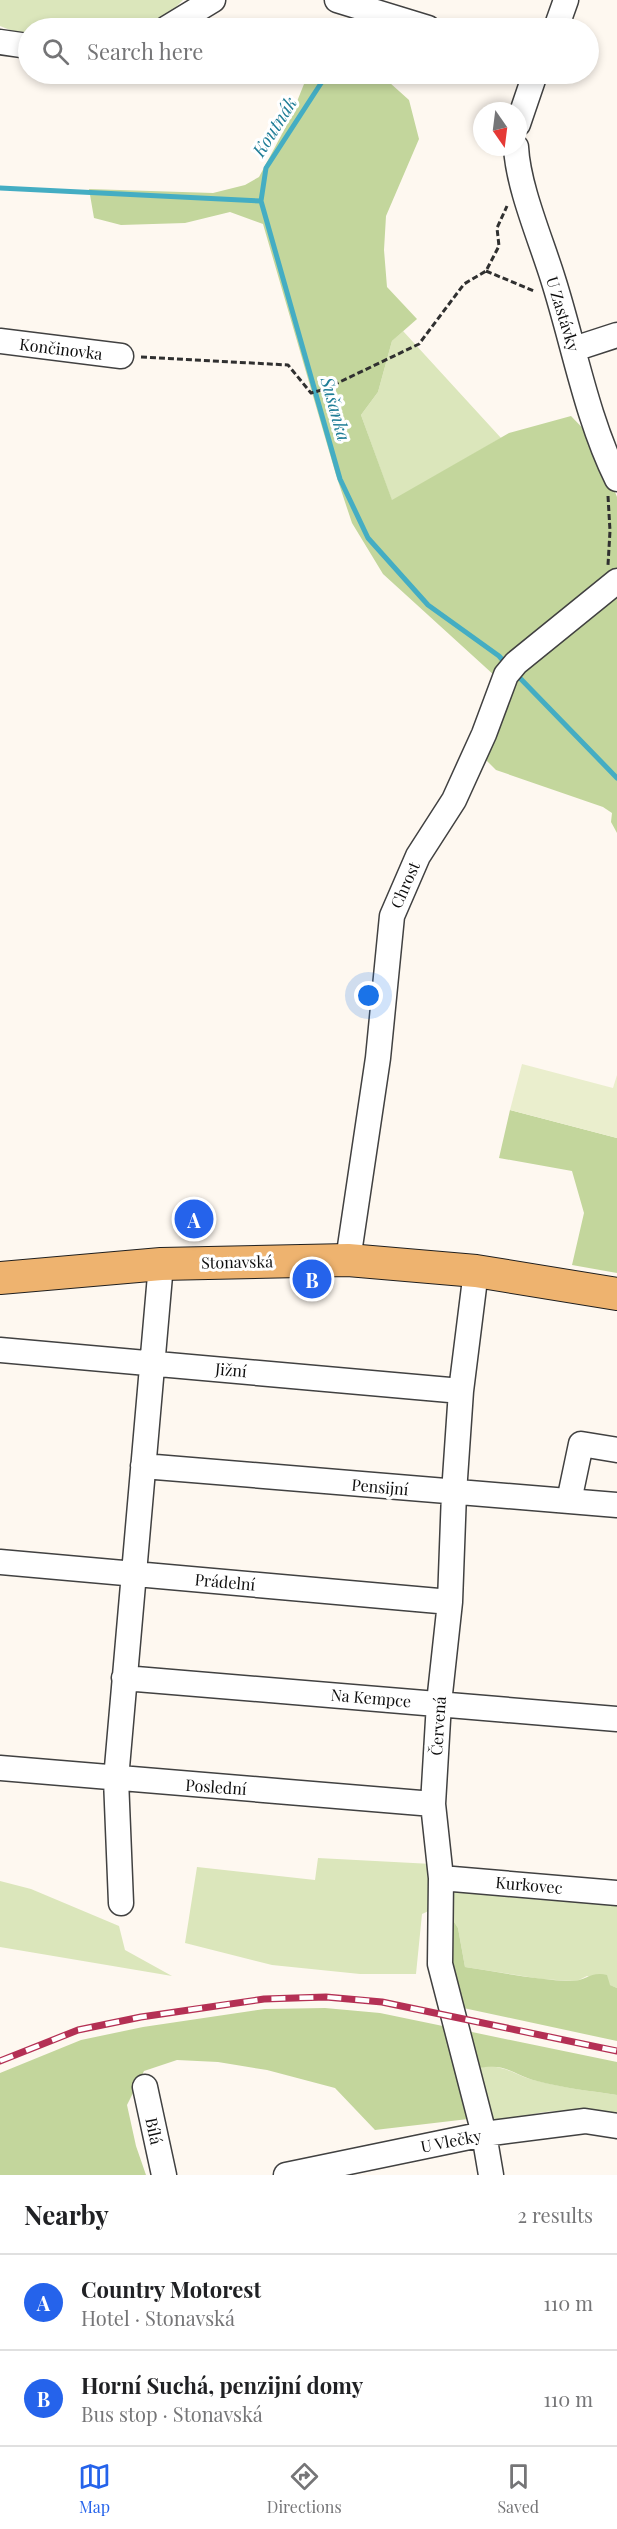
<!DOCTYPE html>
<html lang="en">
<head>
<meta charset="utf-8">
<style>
	:root { --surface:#fff; --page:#f2f2f2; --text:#202124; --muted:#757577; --line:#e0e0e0; --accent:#2563eb }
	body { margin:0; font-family:"Playfair Display",serif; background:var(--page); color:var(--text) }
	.compass { position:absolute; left:473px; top:102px; width:54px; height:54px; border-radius:50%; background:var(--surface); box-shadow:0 3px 9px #0003; rotate:166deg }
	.you { position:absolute; left:369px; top:996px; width:21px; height:21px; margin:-15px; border:4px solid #fff; border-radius:50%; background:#1a73e8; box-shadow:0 0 0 9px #1a73e833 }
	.badge { display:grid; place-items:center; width:39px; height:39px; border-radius:50%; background:var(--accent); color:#fff; font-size:20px; font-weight:700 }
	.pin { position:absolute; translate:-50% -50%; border:3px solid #fff; box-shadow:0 2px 6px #0006 }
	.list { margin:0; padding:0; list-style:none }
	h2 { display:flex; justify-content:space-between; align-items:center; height:78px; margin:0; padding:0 24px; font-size:26px }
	h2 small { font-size:20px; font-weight:400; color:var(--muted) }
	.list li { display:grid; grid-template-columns:39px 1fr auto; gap:18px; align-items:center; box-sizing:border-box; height:96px; padding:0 24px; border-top:2px solid var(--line) }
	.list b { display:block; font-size:22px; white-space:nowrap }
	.list p { margin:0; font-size:20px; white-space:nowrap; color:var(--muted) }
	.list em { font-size:20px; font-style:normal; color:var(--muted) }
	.icon { flex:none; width:33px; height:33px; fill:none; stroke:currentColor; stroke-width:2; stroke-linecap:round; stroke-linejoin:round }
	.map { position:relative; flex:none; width:617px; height:2175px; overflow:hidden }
	.search { position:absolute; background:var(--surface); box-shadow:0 3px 9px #0003; left:18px; right:18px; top:18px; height:66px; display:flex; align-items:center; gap:15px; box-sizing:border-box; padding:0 21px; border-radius:33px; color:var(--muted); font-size:22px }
	.sheet { height:270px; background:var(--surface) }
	nav { display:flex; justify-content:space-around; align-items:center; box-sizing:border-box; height:84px; border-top:2px solid var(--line); background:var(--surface); font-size:16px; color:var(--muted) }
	nav a { display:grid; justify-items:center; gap:3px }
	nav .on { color:var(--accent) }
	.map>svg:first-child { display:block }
	.green { fill:#dbe6bb }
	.forest { fill:#c3d69c }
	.pitch { fill:#eaeecd }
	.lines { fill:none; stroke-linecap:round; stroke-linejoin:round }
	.stream { stroke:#44adc3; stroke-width:5 }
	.minor-casing { stroke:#414141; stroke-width:27 }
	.major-casing { stroke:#1f1f1f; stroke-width:34 }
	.path { stroke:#303030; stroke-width:3; stroke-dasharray:6 3; stroke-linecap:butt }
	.minor { stroke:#fff; stroke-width:24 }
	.major { stroke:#eeb36f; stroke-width:32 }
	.rail-casing { stroke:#b43054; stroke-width:7 }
	.rail { stroke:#fff; stroke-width:4.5; stroke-dasharray:14; stroke-linecap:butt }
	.labels { text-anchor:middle; stroke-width:6; stroke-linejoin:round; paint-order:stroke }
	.street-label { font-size:16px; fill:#0e0e0e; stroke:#fff }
	.water-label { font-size:18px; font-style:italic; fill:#207e97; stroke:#fff }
</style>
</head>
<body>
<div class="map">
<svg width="617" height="2175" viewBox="0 0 617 2175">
	<rect width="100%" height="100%" fill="#fef8f0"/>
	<!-- green -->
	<path class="green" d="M0,0H183L165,18L143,28H28V37L0,26Z
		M403,331L501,438L392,501L361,415L378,392L392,341Z
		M318,1858L432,1864L433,1909L422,1914L416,1974H360L272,1965L185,1943L197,1867L315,1880Z
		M0,1881L31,1889L119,1926L125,1950L172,1976L0,1947Z
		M463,1887L540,1900H617V1988L587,1976L577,1981H572L541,1979L465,1967L458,1928L449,1914L448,1895L453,1889Z
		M489,2066C511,2068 518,2077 538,2081C564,2088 591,2091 617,2095V2118C597,2113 576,2110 555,2111C532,2112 507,2124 485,2117L478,2068Z"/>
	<!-- forest -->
	<path class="forest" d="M308,74H380L409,100L419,139L386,216L384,250L387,287L417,319L392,341L378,392L361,415L392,500L509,433L571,416L595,441L617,497V833L611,822L612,813L603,807L496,770L483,757L495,676L383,574L352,523L336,475L263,224L230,212L185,223L121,225L94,218L89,189L213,193L245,185L259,177L290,119Z
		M510,1110L617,1138V1273L572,1265L584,1213L572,1171L499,1158Z
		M449,1914L458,1928L465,1967C500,1972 536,1980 571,1981C585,1982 590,1971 607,1975L610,1985L617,1988V2041L454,2006Z
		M325,2008L380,2013L617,2062V2095C591,2091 563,2088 537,2081C512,2075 508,2063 479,2068L485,2117L375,2130L335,2088L267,2070L218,2062L177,2060L144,2071L127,2105L136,2146L146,2175H0V2073L81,2040L143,2027L265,2009Z"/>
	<!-- pitch -->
	<path class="pitch" d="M522,1064L613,1088L617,1075V1138L510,1110Z"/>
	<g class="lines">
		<!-- stream -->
		<path class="stream" d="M354,28L360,17
			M0,188L261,201L340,479L368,538L428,605L499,656L507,665
			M261,201L266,168L327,74
			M516,674L617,778"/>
		<!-- minor casing -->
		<g class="minor-casing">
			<path id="minor" d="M337,0L428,28
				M167,28L213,0
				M556,28L566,0
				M0,42L28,46
				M518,124L535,74
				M516,147C518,187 541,240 553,279C574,345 586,416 617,479
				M0,341L121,356
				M574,349L617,335
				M348,1260L378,1058L392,916L418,856L454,800L484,734L506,675L516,663L617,581
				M476,1271L461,1391L454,1493L450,1602L439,1703L433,1804L441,1878L440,1964L484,2134L491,2175
				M0,1350L461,1391
				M143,1466L617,1505
				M569,1501L581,1444L617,1450
				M0,1562L450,1602
				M124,1678L617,1719
				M0,1768L433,1804
				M441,1878L617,1893
				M121,1903L116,1779L161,1264
				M145,2087L164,2175
				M286,2175L484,2134L585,2121L617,2126"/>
		</g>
		<!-- major casing -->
		<g class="major-casing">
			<path id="major" d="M0,1278L161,1264L348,1260L476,1271L617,1294"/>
		</g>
		<!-- path -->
		<path class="path" d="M486,271L534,291
			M141,357L288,365L311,393L325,389L419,344L464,284L486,271L499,246L497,228L507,206
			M608,496L610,531L608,565"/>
		<!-- minor -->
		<use href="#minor" class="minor"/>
		<!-- major -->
		<use href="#major" class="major"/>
		<!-- rail casing -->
		<g class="rail-casing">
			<path id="rail" d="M0,2061L78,2030L141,2017L264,1999L326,1997L382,2002L617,2051"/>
		</g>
		<!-- rail -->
		<use href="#rail" class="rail"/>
	</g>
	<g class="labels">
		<!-- street labels -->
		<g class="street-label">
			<text transform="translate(563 314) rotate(73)" y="6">U Zastávky</text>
			<text transform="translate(61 349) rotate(7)" y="6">Končinovka</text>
			<text transform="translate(405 885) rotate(-66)" y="6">Chrost</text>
			<text transform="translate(237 1262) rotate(-1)" y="6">Stonavská</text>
			<text transform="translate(231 1370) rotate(5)" y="6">Jižní</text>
			<text transform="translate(380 1487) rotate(5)" y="6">Pensijní</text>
			<text transform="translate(225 1582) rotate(5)" y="6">Prádelní</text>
			<text transform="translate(371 1698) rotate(5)" y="6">Na Kempce</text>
			<text transform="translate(438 1726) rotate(-86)" y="6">Červená</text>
			<text transform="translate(216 1787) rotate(4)" y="6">Poslední</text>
			<text transform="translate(529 1885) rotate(5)" y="6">Kurkovec</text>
			<text transform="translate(154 2131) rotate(78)" y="6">Bílá</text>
			<text transform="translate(451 2141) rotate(-11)" y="6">U Vlečky</text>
		</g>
		<!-- water labels -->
		<g class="water-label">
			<text transform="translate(275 127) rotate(-58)" y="6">Koutnák</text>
			<text transform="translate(335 409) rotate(74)" y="6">Sušanka</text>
		</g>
	</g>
</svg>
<svg class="compass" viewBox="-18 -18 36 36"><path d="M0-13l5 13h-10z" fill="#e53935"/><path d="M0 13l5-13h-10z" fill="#757577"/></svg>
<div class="you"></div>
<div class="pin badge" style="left:194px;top:1219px">A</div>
<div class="pin badge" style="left:312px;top:1279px">B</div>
<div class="search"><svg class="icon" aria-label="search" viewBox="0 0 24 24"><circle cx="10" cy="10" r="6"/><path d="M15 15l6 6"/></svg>Search here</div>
</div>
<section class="sheet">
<h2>Nearby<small>2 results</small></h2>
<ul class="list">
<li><span class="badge">A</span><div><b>Country Motorest</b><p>Hotel · Stonavská</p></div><em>110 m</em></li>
<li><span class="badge">B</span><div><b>Horní Suchá, penzijní domy</b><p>Bus stop · Stonavská</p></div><em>110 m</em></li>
</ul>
</section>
<nav>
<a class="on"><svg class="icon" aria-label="map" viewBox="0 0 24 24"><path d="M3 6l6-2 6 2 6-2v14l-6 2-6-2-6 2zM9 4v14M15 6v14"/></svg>Map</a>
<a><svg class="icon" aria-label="directions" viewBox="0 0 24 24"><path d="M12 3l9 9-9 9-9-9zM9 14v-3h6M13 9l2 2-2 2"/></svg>Directions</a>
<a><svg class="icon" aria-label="saved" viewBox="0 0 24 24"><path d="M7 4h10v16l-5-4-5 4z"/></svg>Saved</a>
</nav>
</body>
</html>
